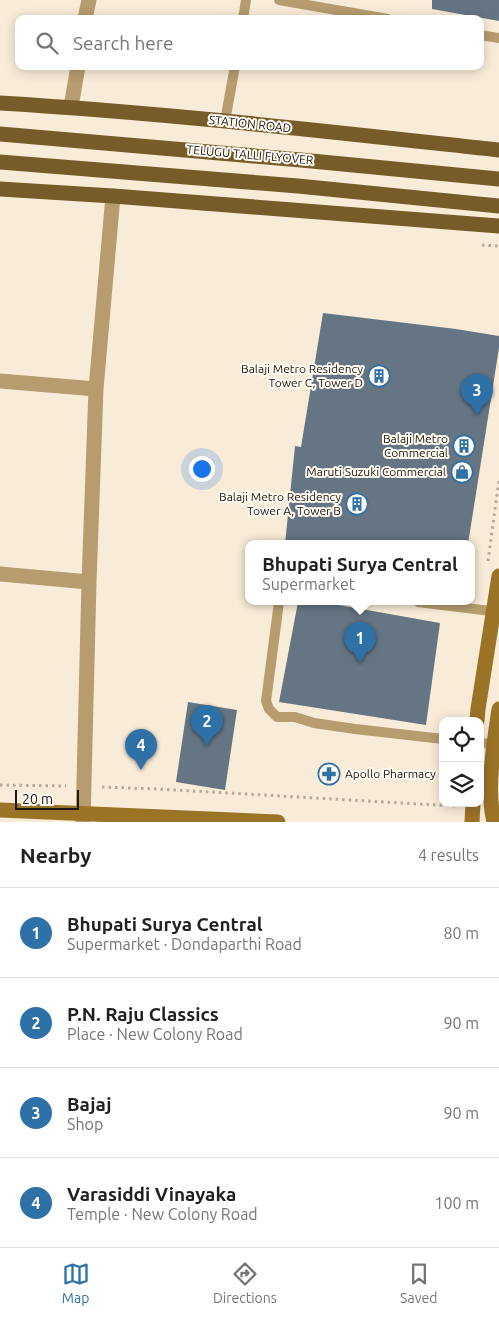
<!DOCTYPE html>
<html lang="en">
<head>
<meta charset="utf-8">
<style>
	:root { --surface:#fff; --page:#f2f2f2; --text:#202124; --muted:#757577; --line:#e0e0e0; --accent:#2e71a7 }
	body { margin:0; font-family:Ubuntu,sans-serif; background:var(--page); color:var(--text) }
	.controls { position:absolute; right:15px; bottom:15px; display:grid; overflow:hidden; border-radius:10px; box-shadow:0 2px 12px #0003 }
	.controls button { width:45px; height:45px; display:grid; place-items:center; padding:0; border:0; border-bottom:1px solid var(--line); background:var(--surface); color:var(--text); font:25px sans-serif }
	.scale { position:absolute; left:15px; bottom:12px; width:64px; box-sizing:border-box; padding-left:5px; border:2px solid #1d1811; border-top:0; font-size:14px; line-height:18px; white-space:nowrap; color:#1d1811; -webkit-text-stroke:4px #fffaf2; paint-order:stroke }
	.you { position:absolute; left:201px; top:468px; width:18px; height:18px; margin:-12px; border:4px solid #fff; border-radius:50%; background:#1a73e8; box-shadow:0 0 0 8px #1a73e833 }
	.badge { display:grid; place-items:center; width:32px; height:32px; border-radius:50%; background:var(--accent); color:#fff; font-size:16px; font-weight:700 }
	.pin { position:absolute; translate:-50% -41px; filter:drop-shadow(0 1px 2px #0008) }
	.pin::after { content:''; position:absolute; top:26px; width:18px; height:15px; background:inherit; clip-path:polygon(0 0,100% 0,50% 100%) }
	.popup { position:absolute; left:245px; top:540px; width:230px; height:65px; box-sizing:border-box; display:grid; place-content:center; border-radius:10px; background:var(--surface); filter:drop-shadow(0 1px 4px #0005); font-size:16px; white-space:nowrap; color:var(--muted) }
	.popup b { font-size:19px; color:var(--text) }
	.popup::after { content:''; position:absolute; left:50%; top:100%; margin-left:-10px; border:10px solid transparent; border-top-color:var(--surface) }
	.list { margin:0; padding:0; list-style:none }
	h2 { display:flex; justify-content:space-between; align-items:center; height:65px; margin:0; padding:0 20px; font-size:21px }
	h2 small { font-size:16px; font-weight:400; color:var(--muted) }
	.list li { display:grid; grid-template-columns:32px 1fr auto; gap:15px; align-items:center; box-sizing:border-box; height:90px; padding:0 20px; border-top:1px solid var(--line) }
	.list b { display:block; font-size:19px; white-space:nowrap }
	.list p { margin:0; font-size:16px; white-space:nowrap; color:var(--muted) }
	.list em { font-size:16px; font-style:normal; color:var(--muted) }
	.icon { flex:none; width:28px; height:28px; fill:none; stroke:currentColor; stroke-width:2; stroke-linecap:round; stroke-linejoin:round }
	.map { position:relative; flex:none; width:499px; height:822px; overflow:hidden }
	.search { position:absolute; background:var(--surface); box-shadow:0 2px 12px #0003; left:15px; right:15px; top:15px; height:55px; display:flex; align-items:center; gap:12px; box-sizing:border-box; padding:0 18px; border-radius:10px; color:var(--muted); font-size:19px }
	.sheet { height:425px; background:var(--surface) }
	nav { display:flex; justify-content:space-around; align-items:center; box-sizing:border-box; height:70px; border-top:1px solid var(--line); background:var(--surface); font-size:14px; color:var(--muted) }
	nav a { display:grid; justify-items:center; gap:2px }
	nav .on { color:var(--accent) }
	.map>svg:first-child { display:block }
	.building { fill:#657583 }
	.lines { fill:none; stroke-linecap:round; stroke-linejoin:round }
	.path { stroke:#b5ab9b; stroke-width:3; stroke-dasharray:2.5 4; stroke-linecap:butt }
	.lane { stroke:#b69c6f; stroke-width:10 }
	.street { stroke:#b69c6f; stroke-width:15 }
	.secondary { stroke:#9a7327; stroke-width:15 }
	.primary { stroke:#775b28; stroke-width:15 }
	.labels { text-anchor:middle; stroke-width:4; stroke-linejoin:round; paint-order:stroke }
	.street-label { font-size:12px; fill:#1d1811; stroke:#fffaf2 }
	.poi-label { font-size:12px; fill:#1d1811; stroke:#fffaf2; text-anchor:end }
</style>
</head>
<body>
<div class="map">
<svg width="499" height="822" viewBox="0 0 499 822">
	<rect width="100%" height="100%" fill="#f8ecd8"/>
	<!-- building -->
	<path class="building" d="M432,0H499V21L432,9Z
		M323,313L456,329L499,336V348L468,544H285L295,446L301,447Z
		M298,602H322L440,623L426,725L279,702Z
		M188,702L237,710L225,790L176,782Z"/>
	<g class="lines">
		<!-- path -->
		<path class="path" d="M482,245L499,246
			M488,561L499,480
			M0,785L66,786
			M102,787L158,789L455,806"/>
		<!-- lane -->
		<path class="lane" d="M279,0L388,19
			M243,19L246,0
			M480,35L499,38
			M225,121L235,66
			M279,602L266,701L269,709L277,717H295L314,723L355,729L443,739
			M418,602L499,612
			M480,743L494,744"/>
		<!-- street -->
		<path class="street" d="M85,19L89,0
			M71,107L78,66
			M0,381L96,389L113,196
			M0,574L89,582L96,389
			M83,822L89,582"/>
		<!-- secondary -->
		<path class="secondary" d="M477,721L478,709L499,576
			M0,810L278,822
			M472,822L473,803
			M494,822C486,789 494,743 499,709"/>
		<!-- primary -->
		<path class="primary" d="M0,103C167,113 333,132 499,150
			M0,134L301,160L499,179
			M0,162L298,186L499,206
			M0,189L113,196L499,226"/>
	</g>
	<!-- icons -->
	<defs>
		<g id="building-ring" transform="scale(1.125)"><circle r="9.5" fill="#fffaf2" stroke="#2e71a7" stroke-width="1.5"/><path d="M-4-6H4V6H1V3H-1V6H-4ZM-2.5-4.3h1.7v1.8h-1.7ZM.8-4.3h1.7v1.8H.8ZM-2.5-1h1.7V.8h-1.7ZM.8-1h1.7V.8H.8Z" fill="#2e71a7"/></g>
		<g id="shop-ring" transform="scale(1.125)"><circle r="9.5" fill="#fffaf2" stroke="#2e71a7" stroke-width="1.5"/><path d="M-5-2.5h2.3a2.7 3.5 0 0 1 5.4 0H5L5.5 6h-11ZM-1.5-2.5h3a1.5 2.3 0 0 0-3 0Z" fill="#2e71a7"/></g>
		<g id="pharmacy-ring" transform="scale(1.125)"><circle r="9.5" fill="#fffaf2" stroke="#2e71a7" stroke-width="1.5"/><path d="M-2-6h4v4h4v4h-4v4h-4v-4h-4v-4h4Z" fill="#2e71a7"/></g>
	</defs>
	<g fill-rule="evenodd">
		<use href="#building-ring" x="379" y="376"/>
		<use href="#building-ring" x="464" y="446"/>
		<use href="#shop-ring" x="462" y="472"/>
		<use href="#building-ring" x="357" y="504"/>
		<use href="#pharmacy-ring" x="329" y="774"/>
	</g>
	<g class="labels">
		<!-- street labels -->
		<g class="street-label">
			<text transform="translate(250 124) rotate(6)" y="4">STATION ROAD</text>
			<text transform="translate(250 155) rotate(5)" y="4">TELUGU TALLI FLYOVER</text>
		</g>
		<!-- poi labels -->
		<g class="poi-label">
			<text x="363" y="373">Balaji Metro Residency<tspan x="363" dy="14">Tower C, Tower D</tspan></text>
			<text x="448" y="443">Balaji Metro<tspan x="448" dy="14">Commercial</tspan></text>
			<text x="446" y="476">Maruti Suzuki Commercial</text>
			<text x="341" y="501">Balaji Metro Residency<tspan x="341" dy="14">Tower A, Tower B</tspan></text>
			<text x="345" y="778" text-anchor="start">Apollo Pharmacy</text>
		</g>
	</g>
</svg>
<div class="controls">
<button><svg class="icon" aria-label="locate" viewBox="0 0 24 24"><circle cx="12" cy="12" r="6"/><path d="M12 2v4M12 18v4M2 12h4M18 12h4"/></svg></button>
<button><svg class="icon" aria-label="layers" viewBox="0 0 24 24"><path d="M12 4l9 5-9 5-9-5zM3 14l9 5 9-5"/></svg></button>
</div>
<div class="scale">20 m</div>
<div class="you"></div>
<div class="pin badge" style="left:360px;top:663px">1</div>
<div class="popup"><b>Bhupati Surya Central</b>Supermarket</div>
<div class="pin badge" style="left:207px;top:746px">2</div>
<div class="pin badge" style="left:477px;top:415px">3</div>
<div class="pin badge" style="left:141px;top:770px">4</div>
<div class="search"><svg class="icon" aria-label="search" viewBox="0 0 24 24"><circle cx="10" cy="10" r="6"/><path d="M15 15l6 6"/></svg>Search here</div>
</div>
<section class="sheet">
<h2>Nearby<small>4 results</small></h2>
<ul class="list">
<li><span class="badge">1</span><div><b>Bhupati Surya Central</b><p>Supermarket · Dondaparthi Road</p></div><em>80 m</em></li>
<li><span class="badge">2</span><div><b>P.N. Raju Classics</b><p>Place · New Colony Road</p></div><em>90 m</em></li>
<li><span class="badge">3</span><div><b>Bajaj</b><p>Shop</p></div><em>90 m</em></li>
<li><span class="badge">4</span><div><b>Varasiddi Vinayaka</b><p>Temple · New Colony Road</p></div><em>100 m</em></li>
</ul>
</section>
<nav>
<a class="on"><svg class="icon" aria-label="map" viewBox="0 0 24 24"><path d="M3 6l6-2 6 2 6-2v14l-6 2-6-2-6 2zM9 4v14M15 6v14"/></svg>Map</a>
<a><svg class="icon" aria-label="directions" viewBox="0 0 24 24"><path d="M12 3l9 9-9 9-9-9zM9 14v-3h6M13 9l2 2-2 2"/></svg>Directions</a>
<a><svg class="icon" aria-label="saved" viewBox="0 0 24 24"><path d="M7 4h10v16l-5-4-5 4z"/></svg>Saved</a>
</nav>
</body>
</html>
